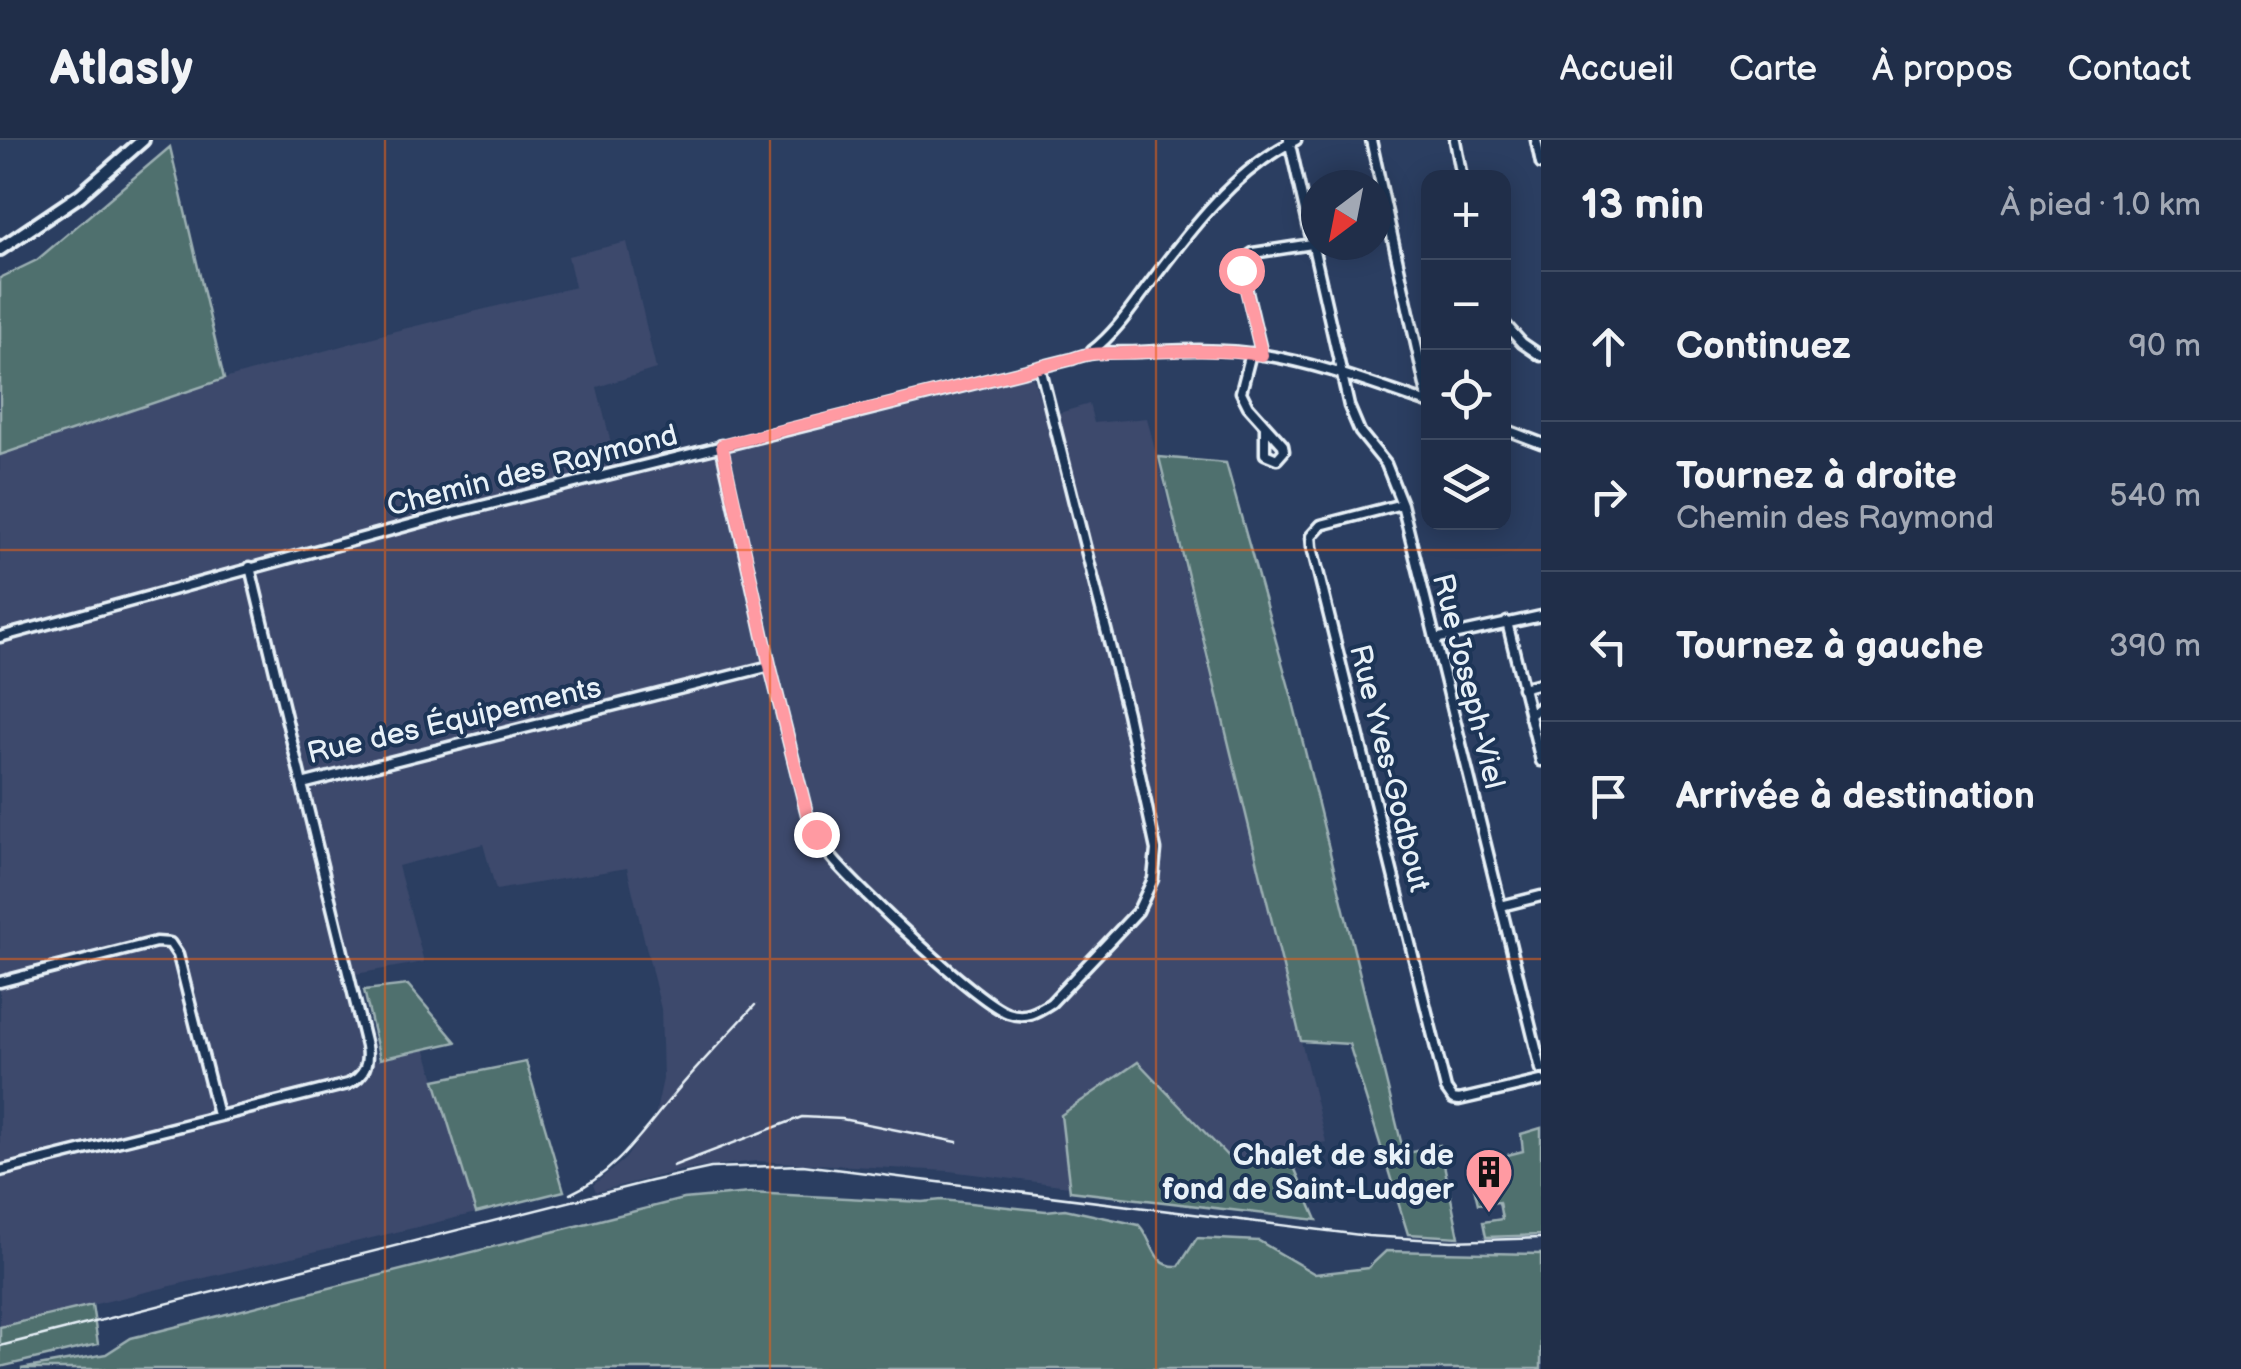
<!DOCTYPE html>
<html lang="fr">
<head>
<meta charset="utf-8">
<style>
	:root { --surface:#202e49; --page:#2d3a53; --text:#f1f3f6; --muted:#a2a8b4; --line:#3d4a61 }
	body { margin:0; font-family:"Balsamiq Sans",sans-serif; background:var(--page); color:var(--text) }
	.controls { position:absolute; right:30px; top:30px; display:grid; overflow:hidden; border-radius:20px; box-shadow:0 5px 25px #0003 }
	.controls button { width:90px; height:90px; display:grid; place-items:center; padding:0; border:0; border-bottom:2px solid var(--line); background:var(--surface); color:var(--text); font:50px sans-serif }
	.compass { position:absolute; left:1301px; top:30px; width:90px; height:90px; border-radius:50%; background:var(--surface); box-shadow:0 5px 25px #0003; rotate:212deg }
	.stop { position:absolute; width:30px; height:30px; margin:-22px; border:8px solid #ff9aa2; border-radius:50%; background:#fff }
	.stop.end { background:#ff9aa2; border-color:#fff; box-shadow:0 2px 10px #0008 }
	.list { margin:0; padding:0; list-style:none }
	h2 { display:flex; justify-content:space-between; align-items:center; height:130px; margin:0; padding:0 40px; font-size:42px }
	h2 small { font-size:32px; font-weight:400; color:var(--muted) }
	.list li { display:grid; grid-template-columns:65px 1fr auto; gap:30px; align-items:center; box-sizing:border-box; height:150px; padding:0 40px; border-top:2px solid var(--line) }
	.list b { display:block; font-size:38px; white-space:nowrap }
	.list p { margin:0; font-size:32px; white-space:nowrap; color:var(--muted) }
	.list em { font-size:32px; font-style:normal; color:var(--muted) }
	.icon { flex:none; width:55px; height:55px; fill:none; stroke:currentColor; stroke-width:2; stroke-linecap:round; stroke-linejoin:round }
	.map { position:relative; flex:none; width:1541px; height:1229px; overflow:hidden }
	header { display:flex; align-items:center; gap:60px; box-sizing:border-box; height:140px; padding:0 50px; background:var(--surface); border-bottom:2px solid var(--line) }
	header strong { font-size:48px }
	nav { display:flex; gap:55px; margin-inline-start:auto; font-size:35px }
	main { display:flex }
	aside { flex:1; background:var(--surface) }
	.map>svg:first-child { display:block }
	.built { fill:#3c496c }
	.green { fill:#4f6f6e; stroke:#9cb0b3; stroke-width:2.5 }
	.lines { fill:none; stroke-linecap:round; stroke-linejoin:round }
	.minor-casing { stroke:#e8f1f8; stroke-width:15 }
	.highway-casing { stroke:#e8f1f8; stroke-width:18 }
	.minor { stroke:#1d3557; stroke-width:8 }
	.highway { stroke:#1d3557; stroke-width:10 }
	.rail { stroke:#e8f1f8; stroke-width:2.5 }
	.route { stroke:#ff9aa2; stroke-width:12 }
	.grid { fill:none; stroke:#e86118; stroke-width:2.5; stroke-opacity:0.55 }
	.labels { text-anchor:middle; stroke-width:8; stroke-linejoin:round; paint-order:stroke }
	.street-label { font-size:30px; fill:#e8f1f8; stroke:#1d3557 }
	.poi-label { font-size:30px; font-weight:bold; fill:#e8f1f8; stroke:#1d3557; text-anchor:end }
</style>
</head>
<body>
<header>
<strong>Atlasly</strong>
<nav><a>Accueil</a><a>Carte</a><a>À propos</a><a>Contact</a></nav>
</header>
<main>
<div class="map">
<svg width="1541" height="1229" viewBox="0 0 1541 1229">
	<rect width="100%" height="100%" fill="#2b3e61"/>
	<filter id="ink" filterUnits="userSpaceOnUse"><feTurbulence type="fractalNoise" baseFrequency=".01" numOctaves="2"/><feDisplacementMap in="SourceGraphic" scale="20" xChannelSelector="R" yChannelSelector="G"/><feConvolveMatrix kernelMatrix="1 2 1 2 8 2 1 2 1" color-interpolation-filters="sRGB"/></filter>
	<g filter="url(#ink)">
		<!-- built -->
		<path class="built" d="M627,102L656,229L597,247L618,331L1030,229L1046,277L1089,264L1094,283L1147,278L1326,1002L1233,1022L1138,922L1061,975L1069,1046L949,1031L756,1021L683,1030L596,1052L593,1045L625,1019L655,976L663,939L661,869L627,728L496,750L483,704L398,726L424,822L356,834L376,920L425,907L476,1073L0,1187V315L224,239L395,191L575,147L568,116Z"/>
		<!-- green -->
		<path class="green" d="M170,7L224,239L0,315V138L37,120Z
			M1159,317L1226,323L1292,558L1404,1014L1440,1005L1459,1097L1408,1094L1349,904L1301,901Z
			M408,845L456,902L380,919L364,850Z
			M526,922L564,1051L476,1073L435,940Z
			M1138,922L1233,1022L1287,1011L1317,1080L1070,1051L1061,975Z
			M1541,988V1095L1486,1097L1483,1082L1502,1079L1499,1062L1478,1064L1469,1025L1523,1011L1521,994Z
			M750,1053L922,1062L942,1060L1046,1071L1065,1069L1139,1085C1154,1101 1152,1128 1179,1126L1197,1098L1259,1101L1315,1134L1368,1128L1386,1111L1541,1114V1229H21L106,1214L131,1198L683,1059Z
			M92,1165L98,1204L0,1227V1187Z"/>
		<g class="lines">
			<!-- minor casing -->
			<g class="minor-casing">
				<path id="minor" d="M1289,0L1349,266L1360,292L1386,324L1402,364L1541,929
					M1371,0L1428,259
					M1455,0L1462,38
					M1536,0L1541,24
					M1504,183L1522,203L1541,216
					M1092,211C1115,193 1131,169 1148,146C1189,91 1233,31 1296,0
					M1251,213L1241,252L1248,266L1283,305L1284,311L1277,319L1265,314V287
					M1262,215L1240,122L1253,113L1312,104
					M1504,289L1541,303
					M721,305L770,526L808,678C815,693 822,706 832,718C857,748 977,862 1008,873C1025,879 1037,872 1051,863L1138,771L1153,739L1156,710L1127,573L1040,227
					M1402,364L1321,385L1311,396L1312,407L1446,949L1453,959L1459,960L1541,941
					M250,427L302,644L770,526
					M1507,482L1541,621
					M0,497L454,373L1072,219C1094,210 1116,213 1140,212C1181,210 1223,208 1264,215C1321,224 1374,245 1428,263
					M1435,499L1541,476
					M1522,548L1541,543
					M1529,576L1541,566
					M1501,766L1541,756
					M0,842L156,802L170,803L178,815L218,975
					M0,1031L348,944C365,936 369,924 366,906L302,644"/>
			</g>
			<!-- highway casing -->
			<g class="highway-casing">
				<path id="highway" d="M0,109L80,55L143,0"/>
			</g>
			<!-- minor -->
			<use href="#minor" class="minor"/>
			<!-- highway -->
			<use href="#highway" class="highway"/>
			<!-- rail -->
			<path class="rail" d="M673,1026L802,977L842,979L957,1002
				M570,1054C618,1032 643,990 676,952C701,922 729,894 755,865
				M0,1206L651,1041L711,1028L803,1025L1368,1096L1452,1101L1541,1098"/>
		</g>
	</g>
	<g class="lines" filter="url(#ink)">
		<!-- route -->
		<path class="route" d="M816,694L808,678L770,526L722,305L1072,219C1091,211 1105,214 1126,213C1171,211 1217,209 1262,215L1241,130"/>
	</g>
	<!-- grid -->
	<path class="grid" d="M385,0V1229M770,0V1229M1156,0V1229M0,410H1541M0,819H1541"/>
	<!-- icons -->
	<defs>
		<g id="building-pin" transform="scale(2.5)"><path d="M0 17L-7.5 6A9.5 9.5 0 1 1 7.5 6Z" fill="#ff9aa2" stroke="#1d3557"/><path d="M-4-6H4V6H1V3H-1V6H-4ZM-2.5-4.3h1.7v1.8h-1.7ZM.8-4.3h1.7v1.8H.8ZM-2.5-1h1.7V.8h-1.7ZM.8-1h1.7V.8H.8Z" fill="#111"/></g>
	</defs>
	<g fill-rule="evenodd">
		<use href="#building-pin" x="1489" y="1032"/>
	</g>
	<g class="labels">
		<!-- street labels -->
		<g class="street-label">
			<text transform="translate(532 330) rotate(-14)" y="10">Chemin des Raymond</text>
			<text transform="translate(1469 541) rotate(76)" y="10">Rue Joseph-Viel</text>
			<text transform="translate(454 580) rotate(-13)" y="10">Rue des Équipements</text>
			<text transform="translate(1390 628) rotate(76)" y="10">Rue Yves-Godbout</text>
		</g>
		<!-- poi labels -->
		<g class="poi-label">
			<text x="1454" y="1025">Chalet de ski de<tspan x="1454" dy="34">fond de Saint-Ludger</tspan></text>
		</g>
	</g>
</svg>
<div class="controls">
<button>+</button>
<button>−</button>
<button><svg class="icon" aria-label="locate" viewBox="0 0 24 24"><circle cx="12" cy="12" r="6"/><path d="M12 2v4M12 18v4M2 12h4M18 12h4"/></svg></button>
<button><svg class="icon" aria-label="layers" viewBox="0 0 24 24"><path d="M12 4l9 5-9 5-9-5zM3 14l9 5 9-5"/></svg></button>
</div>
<svg class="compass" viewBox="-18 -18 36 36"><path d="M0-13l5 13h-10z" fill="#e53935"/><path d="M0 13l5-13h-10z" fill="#a2a8b4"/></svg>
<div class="stop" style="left:1241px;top:130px"></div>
<div class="stop end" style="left:816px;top:694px"></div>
</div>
<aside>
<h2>13 min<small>À pied · 1.0 km</small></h2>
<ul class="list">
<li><svg class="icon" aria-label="ahead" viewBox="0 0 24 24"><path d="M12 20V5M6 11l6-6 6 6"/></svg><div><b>Continuez</b></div><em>90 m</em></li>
<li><svg class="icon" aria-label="right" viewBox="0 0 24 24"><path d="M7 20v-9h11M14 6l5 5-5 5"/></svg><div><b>Tournez à droite</b><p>Chemin des Raymond</p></div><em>540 m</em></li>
<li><svg class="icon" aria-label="left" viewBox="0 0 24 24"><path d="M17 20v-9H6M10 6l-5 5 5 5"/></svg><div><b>Tournez à gauche</b></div><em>390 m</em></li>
<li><svg class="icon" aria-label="arrive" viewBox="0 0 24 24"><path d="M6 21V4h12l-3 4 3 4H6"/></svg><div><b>Arrivée à destination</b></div></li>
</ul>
</aside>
</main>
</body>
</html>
